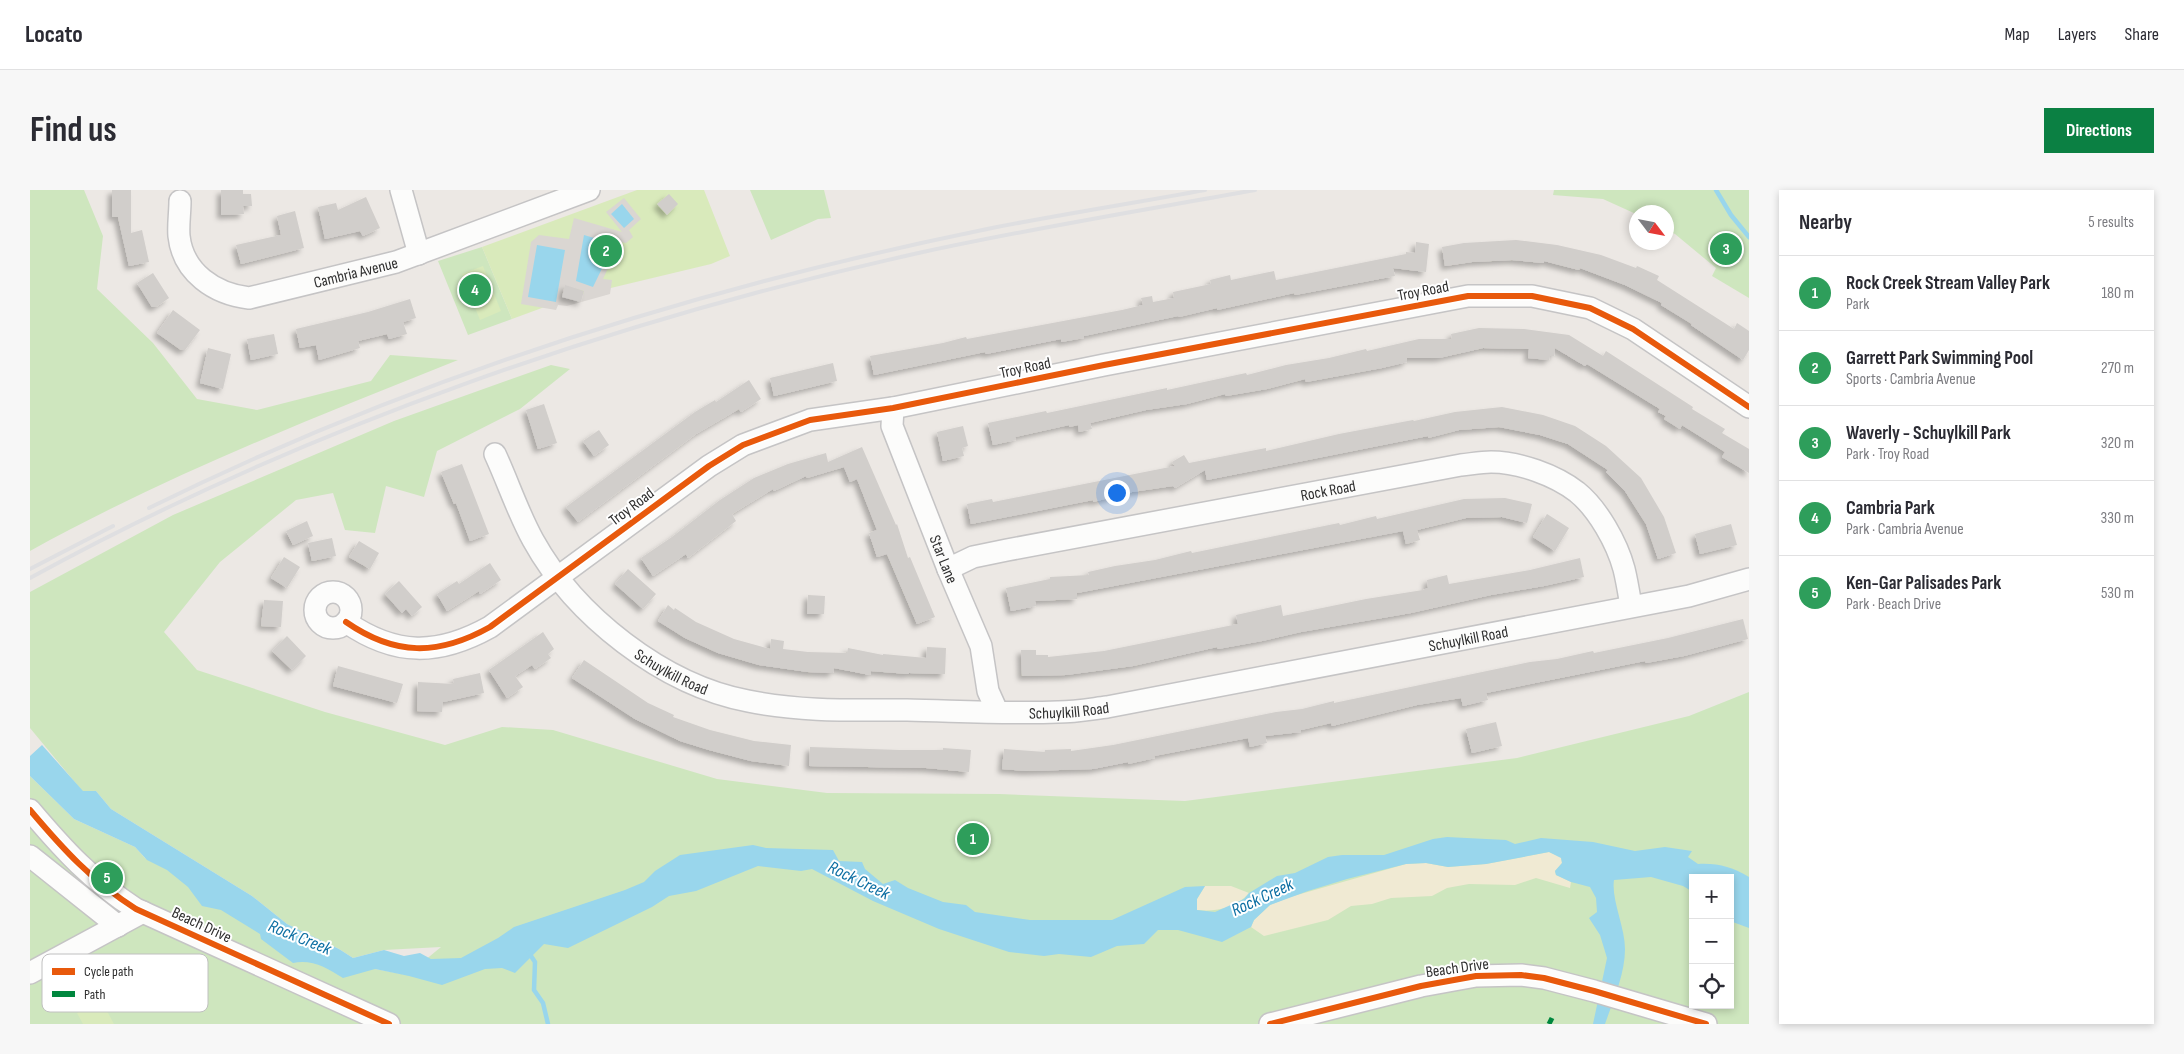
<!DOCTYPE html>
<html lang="en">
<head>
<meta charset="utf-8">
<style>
	:root { --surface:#fff; --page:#f7f7f7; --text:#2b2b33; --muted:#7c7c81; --line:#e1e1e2; --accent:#0b8043 }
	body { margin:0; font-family:"Sofia Sans Condensed",sans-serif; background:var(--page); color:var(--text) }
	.controls { position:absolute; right:15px; bottom:15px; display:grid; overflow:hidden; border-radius:0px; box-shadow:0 2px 8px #0003 }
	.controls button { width:45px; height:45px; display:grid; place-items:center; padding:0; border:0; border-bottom:1px solid var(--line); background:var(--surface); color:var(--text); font:25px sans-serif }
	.compass { position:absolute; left:1599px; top:15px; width:45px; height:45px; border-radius:50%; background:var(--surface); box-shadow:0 2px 8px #0003; rotate:122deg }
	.you { position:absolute; left:1086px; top:302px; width:18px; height:18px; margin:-12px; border:4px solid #fff; border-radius:50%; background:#1a73e8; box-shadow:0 0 0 8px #1a73e833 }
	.badge { display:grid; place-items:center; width:32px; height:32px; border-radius:50%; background:var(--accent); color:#fff; font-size:16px; font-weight:700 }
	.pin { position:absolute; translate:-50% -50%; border:2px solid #fff; box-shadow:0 1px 5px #0006 }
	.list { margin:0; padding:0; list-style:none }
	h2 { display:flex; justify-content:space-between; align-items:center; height:65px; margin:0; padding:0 20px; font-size:21px }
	h2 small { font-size:16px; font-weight:400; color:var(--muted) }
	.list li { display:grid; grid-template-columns:32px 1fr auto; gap:15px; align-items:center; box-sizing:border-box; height:75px; padding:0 20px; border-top:1px solid var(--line) }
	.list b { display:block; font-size:19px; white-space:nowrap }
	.list p { margin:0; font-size:16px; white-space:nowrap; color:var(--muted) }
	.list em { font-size:16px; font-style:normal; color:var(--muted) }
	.icon { flex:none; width:28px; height:28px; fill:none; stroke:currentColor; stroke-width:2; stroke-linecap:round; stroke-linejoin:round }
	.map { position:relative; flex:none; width:1719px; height:834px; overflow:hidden; border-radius:0px }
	header { display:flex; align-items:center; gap:30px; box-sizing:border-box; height:70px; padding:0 25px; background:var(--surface); border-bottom:1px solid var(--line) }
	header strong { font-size:24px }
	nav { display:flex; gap:28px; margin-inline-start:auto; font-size:18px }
	.intro { display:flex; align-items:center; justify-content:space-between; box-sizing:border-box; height:120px; padding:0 30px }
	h1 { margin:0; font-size:35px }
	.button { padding:12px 22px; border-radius:0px; background:var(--accent); color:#fff; font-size:18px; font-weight:700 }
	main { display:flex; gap:30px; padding:0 30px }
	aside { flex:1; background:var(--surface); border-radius:0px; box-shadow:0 2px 8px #0003 }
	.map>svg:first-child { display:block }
	.green { fill:#cee6be; fill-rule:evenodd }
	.sand { fill:#f0ead3 }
	.pitch { fill:#d9eabb }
	.plaza { fill:#dad6d2; fill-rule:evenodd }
	.water { fill:#99d6ec }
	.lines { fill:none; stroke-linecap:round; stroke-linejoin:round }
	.stream { stroke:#99d6ec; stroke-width:4.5 }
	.building { fill:#d1cecb; filter:url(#shadow) }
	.minor-casing { stroke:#c5c4c5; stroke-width:24 }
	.minor { stroke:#fcfcfb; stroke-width:21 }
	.rail { stroke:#dfdfe1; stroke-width:4 }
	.quiet { stroke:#00873e; stroke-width:5; stroke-dasharray:10 5; stroke-linecap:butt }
	.cycleway-casing { stroke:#fff; stroke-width:9 }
	.cycleway { stroke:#e8590c; stroke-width:6 }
	.labels { text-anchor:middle; stroke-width:4; stroke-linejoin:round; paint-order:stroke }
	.street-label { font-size:16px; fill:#2e2e2e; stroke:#fff }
	.water-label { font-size:18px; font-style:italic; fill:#0d6fa3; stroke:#fff }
	.key { fill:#fff; stroke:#c0c0c0; stroke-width:1 }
	.key-label { font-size:14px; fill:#2e2e2e }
</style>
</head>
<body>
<header>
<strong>Locato</strong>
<nav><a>Map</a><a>Layers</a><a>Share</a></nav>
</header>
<div class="intro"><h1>Find us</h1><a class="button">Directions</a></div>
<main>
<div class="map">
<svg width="1719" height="834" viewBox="0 0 1719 834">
	<defs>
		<filter id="shadow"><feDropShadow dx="-4" dy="4" stdDeviation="2.5" flood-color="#0004"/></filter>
	</defs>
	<rect width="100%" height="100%" fill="#ece8e4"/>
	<!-- green -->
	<path class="green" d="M0,0H54L73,46L67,99L123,153L167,209L227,220L341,191L360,165L428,170C283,228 137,285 0,361Z
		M720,0H794L801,28L788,29L741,50Z
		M1524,0H1719V108L1682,86L1686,78L1645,44L1637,40L1636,22L1606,24L1573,9L1523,5Z
		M452,57L482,129L438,145L408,71Z
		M521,175L540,179L490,219L407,261L394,307L356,296L345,343L315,340L303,303L266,310L190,372L134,442L167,480L295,522L415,555L472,537L523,540L687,589L797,603L969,604L1155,611L1487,568L1659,526L1719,502V834H0V586L44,629L105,657L115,668L345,779L377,785L411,757L354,760L323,768L309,759L257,734L222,706L81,619L66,601L53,602L0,538V402L143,325L364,231ZM1663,688H1700V815H1663Z"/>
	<!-- sand -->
	<path class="sand" d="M1519,662L1531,667L1532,673L1525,681L1526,685L1541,692L1540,698L1506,688L1485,695L1439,694L1417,698L1402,706L1361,708L1342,714L1321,716L1298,730L1234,746L1221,737L1224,730L1240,715L1260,707L1376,674L1396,673L1418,677L1456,674Z
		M1175,696H1201L1219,703C1206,718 1186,722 1167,720V709Z"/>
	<!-- pitch -->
	<path class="pitch" d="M607,0H674L700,66L681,74L539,108L482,129L452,57Z
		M453,76L471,121L450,130L432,84Z
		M71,810L84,834H53L47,823Z"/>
	<!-- plaza -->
	<path class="plaza" d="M594,8L611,29L599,40L603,47L596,53L590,52L573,89L582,90L580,104L537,116L528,115L526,120L491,114L501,52L509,45L539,49L544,28L592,42L576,22ZM535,96L554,101L551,112Z"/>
	<!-- water -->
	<path class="water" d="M592,14L604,29L594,38L581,24Z
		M554,45L584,54L563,97L546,91Z
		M507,55L535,60L526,112L498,107Z
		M12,555L53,601H66L81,619L222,706L257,734L309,759L323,768L354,760L374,766L390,763L401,769L431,768L468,748L484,737L595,700L614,692L625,681L650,665L723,655L736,658L803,660L809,671L832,672L835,679L853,694L865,690L878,698L913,712L936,715L945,722L1000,730H1082L1155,697L1175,696L1167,709V720L1185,722L1214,709L1219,703L1247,686L1265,683L1298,667L1312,665H1354L1403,649L1417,647L1476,650L1485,654L1511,648L1563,652L1605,661L1635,657L1662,661L1658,667L1668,674C1688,673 1702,677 1719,687V738L1700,731V688H1663V702L1653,696L1621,687L1584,690C1581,709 1595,737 1595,759C1595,784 1583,811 1575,834H1563L1577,768L1570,745L1559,728L1567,722L1566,708L1560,697L1541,692L1526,685L1525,681L1532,673L1531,668L1519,662L1456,674L1418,677L1396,673L1376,674L1317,689L1278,701L1240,715L1224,730L1221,737L1192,752L1148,740H1128L1114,754L1087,756L1061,767L1029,764L1014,766L979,762L909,739L843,711L782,679L771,681L728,676L666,701L639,706L622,717L538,758L514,754L485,783L472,778L455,779L412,795L379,786L345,779L313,788C297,778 282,769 263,773L231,749L230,744L191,720L172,716L158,697L137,680L117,670L105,657L44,629L0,586V566Z"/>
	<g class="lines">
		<!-- stream -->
		<path class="stream" d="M1686,0L1701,25L1719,47
			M499,763L505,772L504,800L513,813L518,834"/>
	</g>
	<!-- building -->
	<path class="building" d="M82,0H101V43L112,40L119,72L99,76L88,27H82Z
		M191,0H213V4H221L222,16H213L214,24L191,25Z
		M639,4L648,14L637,25L627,14Z
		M336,7L350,38L333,46L330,41L295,49L288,17L306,13L308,20Z
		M265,21L274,58L211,74L206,55L251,45L247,26Z
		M1486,50L1527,55L1571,65L1606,78L1607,76L1629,86L1627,90L1704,139L1707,133L1719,141V160L1713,170L1661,135L1662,134L1631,115L1632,113L1595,95L1550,78L1549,80L1514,71V73L1482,70L1442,72L1415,76L1412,57L1434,53Z
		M1386,52L1399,54L1396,82L1363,78L1365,86L1265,105L1264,103L1187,120V118L1149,127L1148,126L1054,146V148L1031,152V149L956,164L955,162L844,185L840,166L913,153L936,147L937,149L1092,120L1113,115L1111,108L1122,106L1123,112L1144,108L1143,102L1181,94L1180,90L1200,85L1201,90L1244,81L1246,90L1376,64V62L1385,63Z
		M123,83L139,108L126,117H122L107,93Z
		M535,95L554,101L551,112L532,107Z
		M380,109L386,128L373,132L377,144L359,149L357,144L328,151L330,158L289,170L286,155L270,158L266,139L338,122Z
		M143,120L170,140L155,160H151L127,143Z
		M1449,138L1494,139L1539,145L1573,166L1576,161L1663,217L1662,219L1695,239L1692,243L1719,259V283L1692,267L1695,262L1652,235L1650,239L1634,229L1636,226L1628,222L1630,219L1557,174L1555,176L1525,158L1524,166H1520L1519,170L1498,168L1499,159L1453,158L1409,168H1377V172L1352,178L1276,192L1275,189L1237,199L1196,206L1195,204L1157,214L1116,220L1060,233L1062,239L1049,242L1048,235L1039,237V235L985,247L986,250L963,255L958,233L1016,221L1017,223L1137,198V200L1216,183L1217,185L1256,175L1299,168L1336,159L1337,161L1389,149H1422L1421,144Z
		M244,144L248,164L221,170L217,149Z
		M178,158L201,164L193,199L170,193Z
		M803,173L807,191L744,206L740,188Z
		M719,190L731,209L711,222L709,219L666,244L548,332L536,317L665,222L685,210L686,212Z
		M514,214L527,253L508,259L496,220Z
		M1472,217L1513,225L1545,236L1576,256L1611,288L1634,327L1646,363L1628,369L1616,334L1595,301L1576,282L1578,280L1538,254L1510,245L1469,237L1429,240L1398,248V246L1177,290L1175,280L1145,298L1143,296L1102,302L1063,312V310L941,334L937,314L962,309L963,312L1145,276L1142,272L1154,265L1159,273L1236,258V261L1309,244L1383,230L1384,231L1425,222Z
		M933,236L938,256L932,258L934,266L913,271L907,242Z
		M569,240L579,255L564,266L553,251Z
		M832,257L866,335L867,334L878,368L880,367L905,427L887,434L857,364L847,367L839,343L847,340L827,289L820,292L814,277L777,288L776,286L744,301L743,299L702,324L706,331L658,368L656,364L623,386L611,368L642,347L690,310L724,288L758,274L796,263L798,272Z
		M432,274L459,344L440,351L426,313L424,314L411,282Z
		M1475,308L1502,314L1497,333L1472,327L1436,328L1387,340L1390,350L1376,354L1373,341L1047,403V409L1005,411L1006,416L981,421L976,398L1020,389V387L1059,385L1058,382L1085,376L1125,370L1161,361L1162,363L1309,333L1310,335L1346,326L1347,329L1434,309Z
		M1517,324L1539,338L1525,361L1503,347Z
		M277,331L283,346L263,355L256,341Z
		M1701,334L1707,355L1670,364L1665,344Z
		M302,348L306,366L282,371L278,353Z
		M329,351L349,363L340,379L319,367Z
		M254,367L270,377L257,398L241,388Z
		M1550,368L1554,387L1514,396L1461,405L1381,423L1271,442L1232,451L1188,459L1187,457L1103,476L1036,485L992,486L991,460H1006V465H1018V467L1074,461L1208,434L1206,425L1251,415L1253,426L1336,409L1393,400L1398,398L1397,390L1417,385L1419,394L1500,380Z
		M460,373L471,390L450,404L449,401L417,421L407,404L427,391L429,394Z
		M598,379L626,404L613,419L585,394Z
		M369,391L392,417L382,426L376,419L372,423L355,404Z
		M778,405L795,406L794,424H777Z
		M234,410L253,411L251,437L231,436Z
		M638,415L644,420L645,418L666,432L704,449L740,459L741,449L754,451L753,459L778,462L817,463L818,458L853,465V464L896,468L897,457L916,458L915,484L879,483L878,484L841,481L840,485L804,478L803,483L778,482L729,475L688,463L655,448L628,431Z
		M1713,429L1718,449L1654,466L1616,473L1615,471L1456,503L1458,510L1433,516L1431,508L1387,515L1302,536L1301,533L1271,540V542L1235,546L1237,553L1220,557L1218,548L1124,566L1125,568L1098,574V572L1063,579L996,581L972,579L974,559L1015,562V560L1041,559V561L1083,555L1246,522L1272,519L1304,511V513L1500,472L1527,469L1563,461L1564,463L1638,448Z
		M513,442L524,459L518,464L521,468L505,479L502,475L485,486L493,497L477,508L459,480Z
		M257,446L276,466L262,480L242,461Z
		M554,470L618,513L644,525L643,527L680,540L724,551L761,555L759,576L721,571L679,560L650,551L605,529L542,488Z
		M308,476L373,494L367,513L303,496Z
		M450,483L454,503L413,512L412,522L387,521L388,492L424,494L423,489Z
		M1466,532L1472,556L1442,563L1436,539Z
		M780,557L870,560H913V558L941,560L939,582L896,578L779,576Z"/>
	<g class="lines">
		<!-- minor casing -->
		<g class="minor-casing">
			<g id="minor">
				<path d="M371,0L389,64"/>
				<path id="s1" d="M150,11C150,23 148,35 149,46C153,83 185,104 219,108L366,72L559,0"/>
				<path id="s2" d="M863,218L862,236L918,379L951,456L958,501L967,521"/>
				<path id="s3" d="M465,264C478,292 488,323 503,350C545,426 633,495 718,511C771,522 824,520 877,520C927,521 978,524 1028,522C1045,522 1061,519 1077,517L1659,406L1719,389"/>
				<path id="s4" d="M918,379L943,367L977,360L1431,275C1441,274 1451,272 1461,272C1489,272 1525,285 1547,302C1568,319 1587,353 1594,379C1597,391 1599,404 1601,416"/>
				<circle cx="303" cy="420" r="18"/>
				<path d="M316,432C365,466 408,466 460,437L679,276L713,255L780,230L863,218L1074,175L1438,106H1502L1560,118L1603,139L1719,217"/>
				<path d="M0,620C33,659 62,691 106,719L359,834"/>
				<path d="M0,666L88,736"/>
				<path d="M0,783L113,722"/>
				<path d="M1240,834L1391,796L1446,786L1491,785L1514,788L1564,801L1676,834"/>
			</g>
		</g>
		<!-- minor -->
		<use href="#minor" class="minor"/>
		<!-- rail -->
		<path class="rail" d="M119,318C384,187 672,97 962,38C1033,24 1104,13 1175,0
			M0,379L83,336
			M0,388C276,237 586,130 893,62C1003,38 1114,20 1225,0"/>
		<!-- quiet -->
		<path class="quiet" d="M1519,834L1522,828"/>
		<!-- cycleway casing -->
		<g class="cycleway-casing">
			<path id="cycleway" d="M316,432C365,466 408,466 460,437L679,276L713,255L780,230L863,218L1074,175L1438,106H1502L1560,118L1603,139L1719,217
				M0,620C33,659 62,691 106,719L359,834
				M1240,834L1391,796L1446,786L1491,785L1514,788L1564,801L1676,834"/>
		</g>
		<!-- cycleway -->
		<use href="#cycleway" class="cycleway"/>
	</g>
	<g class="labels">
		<!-- street labels -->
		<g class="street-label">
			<text dy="6" stroke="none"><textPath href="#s1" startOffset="246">Cambria Avenue</textPath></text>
			<text transform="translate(1393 100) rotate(-11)" y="6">Troy Road</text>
			<text transform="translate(995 177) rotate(-12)" y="6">Troy Road</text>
			<text dy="6" stroke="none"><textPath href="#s4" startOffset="389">Rock Road</textPath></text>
			<text transform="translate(601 316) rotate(-37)" y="6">Troy Road</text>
			<text dy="6" stroke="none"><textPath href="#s2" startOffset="161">Star Lane</textPath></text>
			<text dy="6" stroke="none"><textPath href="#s3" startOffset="1098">Schuylkill Road</textPath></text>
			<text dy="6" stroke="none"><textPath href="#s3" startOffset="288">Schuylkill Road</textPath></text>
			<text dy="6" stroke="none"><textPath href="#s3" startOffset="692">Schuylkill Road</textPath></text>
			<text transform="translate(172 734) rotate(25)" y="6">Beach Drive</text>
			<text transform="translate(1427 777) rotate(-8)" y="6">Beach Drive</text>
		</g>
		<!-- water labels -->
		<g class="water-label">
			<text transform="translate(829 690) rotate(26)" y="6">Rock Creek</text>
			<text transform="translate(1232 707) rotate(-25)" y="6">Rock Creek</text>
			<text transform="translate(270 747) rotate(22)" y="6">Rock Creek</text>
		</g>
	</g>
	<!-- legend -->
	<rect x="12" y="764" width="166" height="58" rx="8" class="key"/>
	<rect x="22" y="778" width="23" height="7" fill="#e8590c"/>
	<rect x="22" y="801" width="23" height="6" fill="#00873e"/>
	<g class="key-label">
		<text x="54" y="786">Cycle path</text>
		<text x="54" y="809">Path</text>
	</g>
</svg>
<div class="controls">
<button>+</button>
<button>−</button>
<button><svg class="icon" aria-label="locate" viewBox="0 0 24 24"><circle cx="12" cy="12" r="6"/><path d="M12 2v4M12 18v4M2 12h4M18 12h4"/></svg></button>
</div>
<svg class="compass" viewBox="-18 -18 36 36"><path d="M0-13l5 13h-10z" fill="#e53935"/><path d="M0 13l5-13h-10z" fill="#7c7c81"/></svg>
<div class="you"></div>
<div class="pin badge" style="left:943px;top:649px;background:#2e9e5b">1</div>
<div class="pin badge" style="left:576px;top:61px;background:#2e9e5b">2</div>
<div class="pin badge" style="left:1696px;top:59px;background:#2e9e5b">3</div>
<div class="pin badge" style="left:445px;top:100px;background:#2e9e5b">4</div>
<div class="pin badge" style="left:77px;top:688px;background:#2e9e5b">5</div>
</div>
<aside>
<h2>Nearby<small>5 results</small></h2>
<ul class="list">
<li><span class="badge" style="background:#2e9e5b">1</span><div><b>Rock Creek Stream Valley Park</b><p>Park</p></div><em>180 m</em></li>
<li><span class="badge" style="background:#2e9e5b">2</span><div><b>Garrett Park Swimming Pool</b><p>Sports · Cambria Avenue</p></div><em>270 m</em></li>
<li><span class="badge" style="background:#2e9e5b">3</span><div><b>Waverly - Schuylkill Park</b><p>Park · Troy Road</p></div><em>320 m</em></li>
<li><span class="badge" style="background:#2e9e5b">4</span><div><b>Cambria Park</b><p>Park · Cambria Avenue</p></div><em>330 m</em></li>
<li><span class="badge" style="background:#2e9e5b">5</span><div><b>Ken-Gar Palisades Park</b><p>Park · Beach Drive</p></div><em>530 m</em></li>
</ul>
</aside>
</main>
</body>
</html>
